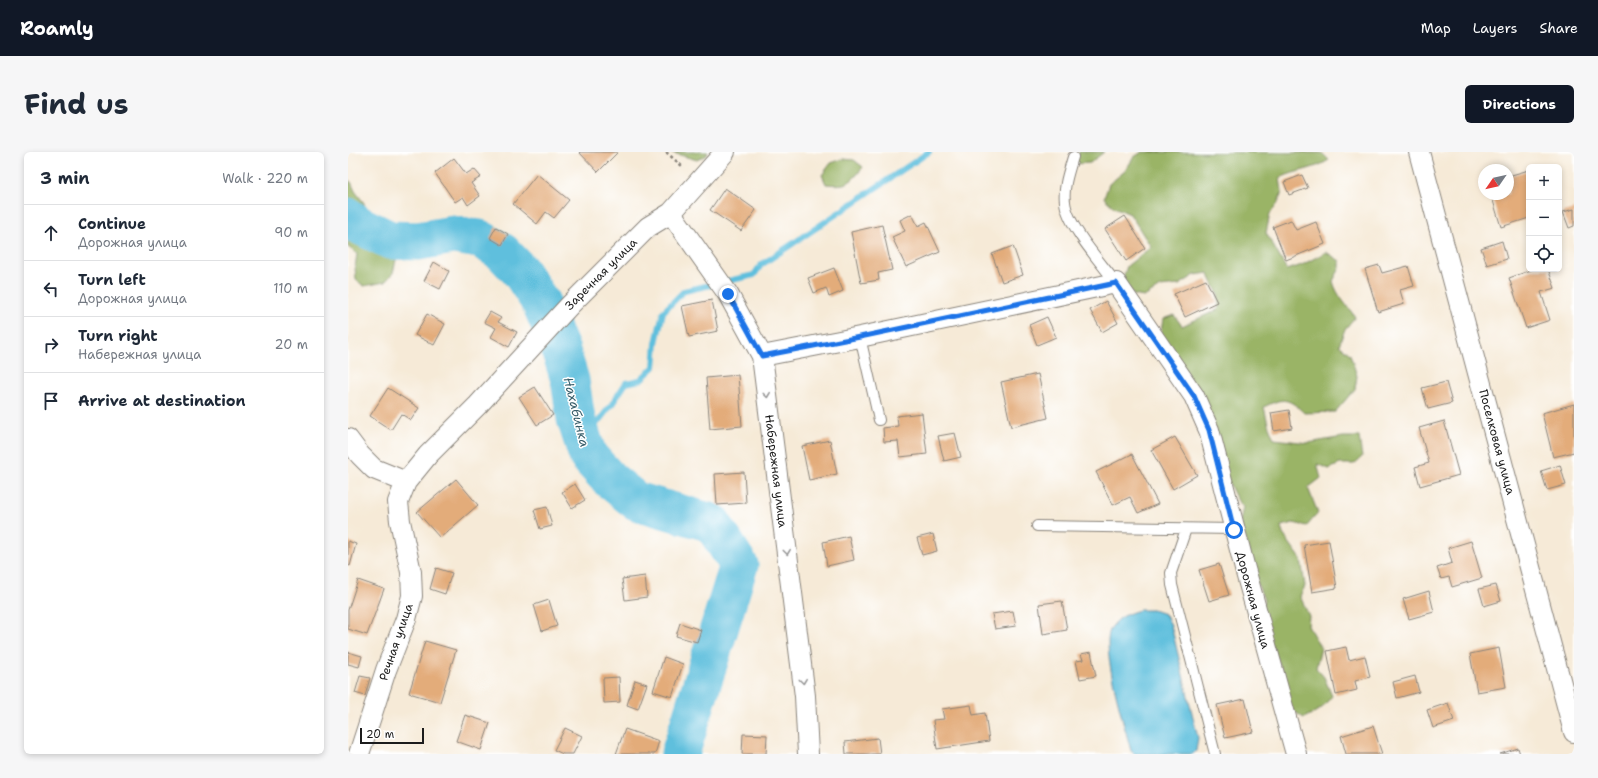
<!DOCTYPE html>
<html lang="en">
<head>
<meta charset="utf-8">
<style>
	:root { --surface:#fff; --page:#f6f6f7; --text:#1f2937; --muted:#747a83; --line:#e0e1e3; --accent:#111827 }
	body { margin:0; font-family:"Shantell Sans",sans-serif; background:var(--page); color:var(--text) }
	.controls { position:absolute; right:12px; top:12px; display:grid; overflow:hidden; border-radius:6px; box-shadow:0 2px 6px #0003 }
	.controls button { width:36px; height:36px; display:grid; place-items:center; padding:0; border:0; border-bottom:1px solid var(--line); background:var(--surface); color:var(--text); font:20px sans-serif }
	.compass { position:absolute; left:1130px; top:12px; width:36px; height:36px; border-radius:50%; background:var(--surface); box-shadow:0 2px 6px #0003; rotate:236deg }
	.scale { position:absolute; left:12px; bottom:10px; width:64px; box-sizing:border-box; padding-left:4px; border:2px solid #1c1c1c; border-top:0; font-size:11px; line-height:14px; white-space:nowrap; color:#1c1c1c; -webkit-text-stroke:3px #fff; paint-order:stroke }
	.stop { position:absolute; width:12px; height:12px; margin:-9px; border:3px solid #1a73e8; border-radius:50%; background:#fff }
	.stop.end { background:#1a73e8; border-color:#fff; box-shadow:0 1px 4px #0008 }
	.list { margin:0; padding:0; list-style:none }
	h2 { display:flex; justify-content:space-between; align-items:center; height:52px; margin:0; padding:0 16px; font-size:17px }
	h2 small { font-size:13px; font-weight:400; color:var(--muted) }
	.list li { display:grid; grid-template-columns:26px 1fr auto; gap:12px; align-items:center; box-sizing:border-box; height:56px; padding:0 16px; border-top:1px solid var(--line) }
	.list b { display:block; font-size:15px; white-space:nowrap }
	.list p { margin:0; font-size:13px; white-space:nowrap; color:var(--muted) }
	.list em { font-size:13px; font-style:normal; color:var(--muted) }
	.icon { flex:none; width:22px; height:22px; fill:none; stroke:currentColor; stroke-width:2; stroke-linecap:round; stroke-linejoin:round }
	.map { position:relative; flex:none; width:1226px; height:602px; overflow:hidden; border-radius:6px }
	header { display:flex; align-items:center; gap:24px; box-sizing:border-box; height:56px; padding:0 20px; background:var(--accent); color:#fff }
	header strong { font-size:19px }
	nav { display:flex; gap:22px; margin-inline-start:auto; font-size:14px }
	.intro { display:flex; align-items:center; justify-content:space-between; box-sizing:border-box; height:96px; padding:0 24px }
	h1 { margin:0; font-size:28px }
	.button { padding:10px 18px; border-radius:6px; background:var(--accent); color:#fff; font-size:14px; font-weight:700 }
	main { display:flex; gap:24px; padding:0 24px }
	aside { flex:1; background:var(--surface); border-radius:6px; box-shadow:0 2px 6px #0003 }
	.map>svg:first-child { display:block }
	.forest { fill:#9ab466; stroke:#5b6841 }
	.water { fill:#5fbfdd; stroke:#3e6e7c }
	.lines { fill:none; stroke-linecap:round; stroke-linejoin:round }
	.stream { stroke:#5fbfdd; stroke-width:6 }
	.river { stroke:#5fbfdd; stroke-width:39 }
	.building { fill:#e3ac7a }
	.lane-casing { stroke:#89837a; stroke-width:12 }
	.street-casing { stroke:#89837a; stroke-width:22 }
	.path { stroke:#89837a; stroke-width:2.5; stroke-dasharray:3 3; stroke-linecap:butt }
	.lane { stroke:#fff; stroke-width:10 }
	.street { stroke:#fff; stroke-width:20 }
	.oneway { stroke:#999 }
	.route { stroke:#1a73e8; stroke-width:5 }
	.labels { text-anchor:middle; stroke-width:3; stroke-linejoin:round; paint-order:stroke }
	.street-label { font-size:12px; fill:#1c1c1c; stroke:#fff }
	.water-label { font-size:13px; font-style:italic; fill:#375d69; stroke:#fff }
</style>
</head>
<body>
<header>
<strong>Roamly</strong>
<nav><a>Map</a><a>Layers</a><a>Share</a></nav>
</header>
<div class="intro"><h1>Find us</h1><a class="button">Directions</a></div>
<main>
<aside>
<h2>3 min<small>Walk · 220 m</small></h2>
<ul class="list">
<li><svg class="icon" aria-label="ahead" viewBox="0 0 24 24"><path d="M12 20V5M6 11l6-6 6 6"/></svg><div><b>Continue</b><p>Дорожная улица</p></div><em>90 m</em></li>
<li><svg class="icon" aria-label="left" viewBox="0 0 24 24"><path d="M17 20v-9H6M10 6l-5 5 5 5"/></svg><div><b>Turn left</b><p>Дорожная улица</p></div><em>110 m</em></li>
<li><svg class="icon" aria-label="right" viewBox="0 0 24 24"><path d="M7 20v-9h11M14 6l5 5-5 5"/></svg><div><b>Turn right</b><p>Набережная улица</p></div><em>20 m</em></li>
<li><svg class="icon" aria-label="arrive" viewBox="0 0 24 24"><path d="M6 21V4h12l-3 4 3 4H6"/></svg><div><b>Arrive at destination</b></div></li>
</ul>
</aside>
<div class="map">
<svg width="1226" height="602" viewBox="0 0 1226 602">
	<rect width="100%" height="100%" fill="#fff"/>
	<filter id="ink" filterUnits="userSpaceOnUse"><feTurbulence type="fractalNoise" baseFrequency=".025" numOctaves="2"/><feDisplacementMap in="SourceGraphic" scale="8" xChannelSelector="R" yChannelSelector="G"/><feConvolveMatrix kernelMatrix="1 2 1 2 8 2 1 2 1" color-interpolation-filters="sRGB"/></filter>
	<filter id="wash" filterUnits="userSpaceOnUse"><feTurbulence type="fractalNoise" baseFrequency=".012" numOctaves="4" result="noise"/><feDisplacementMap in="SourceGraphic" scale="16" xChannelSelector="R" yChannelSelector="G"/><feGaussianBlur stdDeviation="0.9" result="paint"/><feColorMatrix in="noise" values="0 0 0 0 0 0 0 0 0 0 0 0 0 0 0 0 0 1.4 0 .05"/><feComposite in="paint" operator="in"/></filter>
	<g filter="url(#wash)">
		<rect width="100%" height="100%" fill="#f6ead7"/>
		<!-- forest -->
		<path class="forest" d="M322,0H360L359,3L349,8Z
			M731,0H756L742,11L726,12Z
			M794,0L974,1L981,8C966,18 948,18 932,26L934,40L930,51L922,62L918,81L939,118L954,113L978,100L992,109V116L985,129C988,143 1000,154 1007,165L997,177L991,193L1002,202L1009,224L1007,237L987,260L956,261C941,246 935,245 916,255L920,272L926,287L960,291L995,285H1011L1014,305L1006,312H992L981,317L969,312L973,326L960,336L970,361L959,374L945,371L933,374L935,382L953,407L957,434L952,444L961,464L960,474L973,496L968,516L976,525L984,544L973,557L956,566L944,558L938,547V528L912,465L916,448L910,433L892,370L895,355L888,346L812,186L815,167L826,163L834,174L871,157L870,142L860,121L847,123L831,133L812,135L796,145L785,143L774,129L779,114L803,95L782,62L766,55L756,46L761,32L777,19L786,5Z
			M495,7L506,8L515,15C502,32 499,34 478,32L474,23L483,11Z
			M0,28L3,30L7,39L16,51L19,67L31,77L43,96L48,108L45,121L37,130L16,134L8,128L7,115L9,102L0,95Z"/>
		<!-- water -->
		<path class="water" d="M792,458H805L817,462L823,473L850,586L848,599L844,602H787L783,599C777,575 753,498 762,478C768,466 780,461 792,458Z"/>
		<g class="lines">
			<!-- stream -->
			<path class="stream" d="M235,289L264,252L278,231L292,228L306,215L308,191L315,160L336,139L406,123L413,113L581,0"/>
			<!-- river -->
			<path class="river" d="M0,65L11,73L42,88L70,89L105,83L132,87L154,100L172,119L193,151L213,199L222,228L228,267L240,304L261,327L288,349L364,371L391,413L332,602"/>
		</g>
		<g id="blocks">
			<!-- building -->
			<path class="building" d="M231,0H270L250,20Z
				M106,6L118,22L126,17L133,25L123,31L132,44L120,53L115,45L107,50L87,21Z
				M1181,18V66L1153,75L1143,42H1160V24Z
				M189,22L221,48L206,66L198,60L189,72L165,52Z
				M954,23L960,36L941,43L936,30Z
				M377,36L408,58L393,79L362,58Z
				M1226,57V74L1221,76L1215,60Z
				M564,62L570,74L578,70L592,100L558,115L544,85L557,79L552,68Z
				M777,64L797,96L778,109L757,77Z
				M943,68L948,78L968,70L977,92L938,108L925,75Z
				M534,73L544,118L530,121L531,128L513,131L503,80Z
				M148,75L160,82L154,93L142,86Z
				M1154,89L1159,107L1139,113L1133,96Z
				M665,94L675,123L654,130L644,102Z
				M86,110L101,119L92,137L76,129Z
				M1031,113L1034,121L1060,114L1066,134L1052,138L1056,152L1030,160L1017,117Z
				M486,116L495,139L481,145L478,136L466,141L460,126Z
				M1186,117H1200L1207,136L1193,140L1202,168L1178,176L1161,126Z
				M858,128L869,150L837,165L826,142Z
				M364,148L370,179L341,185L334,154Z
				M758,149L770,171L754,180L742,158Z
				M142,160L153,166L150,170L169,180L161,195L143,185L148,176L136,170Z
				M79,162L97,172L86,193L67,183Z
				M699,165L708,185L689,193L681,173Z
				M690,222L700,266L663,275L653,230Z
				M390,223L394,274L362,277L358,226Z
				M1098,230L1104,251L1080,257L1074,236Z
				M187,235L205,263L189,273L171,245Z
				M40,236L71,256L63,268L53,262L43,278L22,264Z
				M1226,252V300L1205,305L1194,261Z
				M941,258L944,276L926,279L923,261Z
				M574,261L579,302L552,305L550,289L536,290L535,276L550,274L549,264Z
				M1096,269L1111,323L1072,334L1067,315L1081,311L1071,276Z
				M607,281L613,305L596,309L590,284Z
				M827,285L849,323L825,337L803,298Z
				M482,288L489,322L461,328L454,294Z
				M784,302L810,352L790,361L782,345L765,353L748,320Z
				M1212,313L1218,333L1199,338L1193,319Z
				M396,320L398,351L369,353L367,322Z
				M108,327L130,353L92,386L69,360Z
				M227,332L237,348L224,356L214,340Z
				M199,355L204,374L192,377L186,358Z
				M585,382L589,399L574,403L569,386Z
				M501,384L506,408L479,414L475,390Z
				M0,389L8,392L2,414L0,413Z
				M981,389L989,436L964,440L956,393Z
				M1123,389L1134,426L1104,435L1101,425L1093,427L1089,416L1104,411L1100,396Z
				M871,412L881,443L861,449L851,418Z
				M88,416L104,421L97,442L82,437Z
				M297,424L299,445L277,448L274,427Z
				M10,428L36,437L19,483L0,477V458Z
				M1148,433L1153,449L1136,454L1131,437Z
				M1081,439L1086,460L1061,467L1055,447Z
				M201,448L209,474L194,479L186,453Z
				M714,449L719,478L695,482L691,452Z
				M665,459L668,474L647,477L644,462Z
				M332,471L353,478L349,490L328,484Z
				M77,489L108,498L92,550L61,541Z
				M998,495L1001,508L1017,504L1022,525L1007,529L1009,538L988,543L979,499Z
				M1151,496L1158,535L1129,540L1122,502Z
				M0,500L14,504L11,515L0,512Z
				M743,500L748,524L732,527L728,509L735,508L733,502Z
				M316,505L335,512L324,545L305,539Z
				M12,524L22,526L17,544L7,541Z
				M1067,524L1071,540L1049,546L1045,530Z
				M271,525L272,550L256,551L255,526Z
				M287,528L299,532L290,557L279,553Z
				M897,547L905,580L877,586L869,553Z
				M1100,551L1106,569L1085,576L1079,558Z
				M623,553L625,563L637,561L641,589L589,597L585,568L596,567L594,557Z
				M117,563L142,571L133,598L108,589Z
				M1025,574L1034,602H998L993,584Z
				M217,576L234,584L225,602H215L206,598Z
				M277,577L311,589L307,602H268Z
				M395,582L419,583L418,602H394Z
				M530,586L532,602H498L497,590Z
				M1170,596L1172,602H1152Z"/>
		</g>
	</g>
	<g filter="url(#ink)">
		<use href="#blocks" fill-opacity="0" stroke="#89837a" stroke-width="1"/>
		<g class="lines">
			<!-- lane casing -->
			<g class="lane-casing">
				<path id="lane" d="M725,5C721,19 715,35 717,50C719,73 754,112 768,131
					M512,185L531,268
					M689,374L886,377
					M838,377L823,421L824,433L867,602"/>
			</g>
			<!-- street casing -->
			<g class="street-casing">
				<path id="street" d="M1071,0L1226,580
					M323,61L380,142L414,204L457,544L460,602
					M414,204L512,185L768,131L846,244L861,278L897,417L948,602
					M0,287L12,303L26,317L58,330
					M11,602L38,518L58,467L64,444L63,420L52,369L50,350L58,330L80,303L130,253L222,153L300,75L323,61L377,0"/>
			</g>
			<!-- path -->
			<path class="path" d="M318,0L335,15"/>
			<!-- lane -->
			<use href="#lane" class="lane"/>
			<!-- street -->
			<use href="#street" class="street"/>
		</g>
		<!-- one-way arrows -->
		<defs><path id="oneway-chevron" d="M-2-3.5L2.5 0L-2 3.5" fill="none" stroke-width="1.6" stroke-linecap="round" stroke-linejoin="round"/></defs>
		<g class="oneway">
			<use href="#oneway-chevron" transform="translate(419 243) rotate(83)"/>
			<use href="#oneway-chevron" transform="translate(439 400) rotate(83)"/>
			<use href="#oneway-chevron" transform="translate(455 529) rotate(83)"/>
		</g>
	</g>
	<g class="lines" filter="url(#ink)">
		<!-- route -->
		<path class="route" d="M380,142L414,204L512,185L768,131L846,244L861,278L886,378"/>
	</g>
	<g class="labels">
		<!-- street labels -->
		<g class="street-label">
			<text transform="translate(253 122) rotate(-45)" y="4">Заречная улица</text>
			<text transform="translate(1149 290) rotate(75)" y="4">Поселковая улица</text>
			<text transform="translate(428 319) rotate(83)" y="4">Набережная улица</text>
			<text transform="translate(905 448) rotate(75)" y="4">Дорожная улица</text>
			<text transform="translate(48 490) rotate(-71)" y="4">Речная улица</text>
		</g>
		<!-- water labels -->
		<g class="water-label">
			<text transform="translate(229 260) rotate(76)" y="5">Нахабинка</text>
		</g>
	</g>
</svg>
<div class="controls">
<button>+</button>
<button>−</button>
<button><svg class="icon" aria-label="locate" viewBox="0 0 24 24"><circle cx="12" cy="12" r="6"/><path d="M12 2v4M12 18v4M2 12h4M18 12h4"/></svg></button>
</div>
<svg class="compass" viewBox="-18 -18 36 36"><path d="M0-13l5 13h-10z" fill="#e53935"/><path d="M0 13l5-13h-10z" fill="#747a83"/></svg>
<div class="scale">20 m</div>
<div class="stop" style="left:886px;top:378px"></div>
<div class="stop end" style="left:380px;top:142px"></div>
</div>
</main>
</body>
</html>
